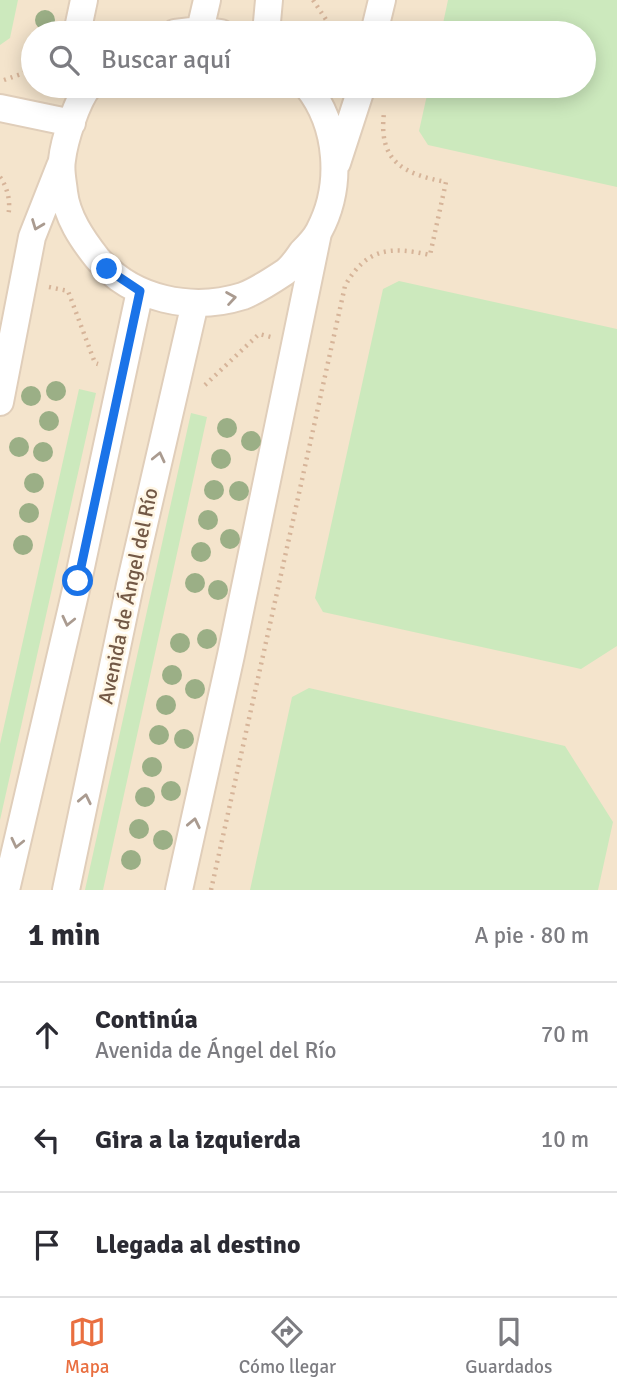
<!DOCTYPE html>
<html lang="es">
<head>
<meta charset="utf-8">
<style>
	:root { --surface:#fff; --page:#f2f2f3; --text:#2b2b33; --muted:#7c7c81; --line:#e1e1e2; --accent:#e96f40 }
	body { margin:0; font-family:Signika,sans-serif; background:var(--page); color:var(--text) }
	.stop { position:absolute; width:21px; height:21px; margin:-16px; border:5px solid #1a73e8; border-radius:50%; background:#fff }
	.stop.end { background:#1a73e8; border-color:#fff; box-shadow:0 2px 7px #0008 }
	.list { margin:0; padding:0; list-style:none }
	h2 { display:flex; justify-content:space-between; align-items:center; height:91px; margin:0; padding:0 28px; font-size:30px }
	h2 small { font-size:23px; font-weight:400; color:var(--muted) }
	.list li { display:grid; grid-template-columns:46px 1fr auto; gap:21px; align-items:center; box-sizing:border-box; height:105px; padding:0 28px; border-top:2px solid var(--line) }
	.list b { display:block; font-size:26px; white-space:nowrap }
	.list p { margin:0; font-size:23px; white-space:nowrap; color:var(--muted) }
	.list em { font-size:23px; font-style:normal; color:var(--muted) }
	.icon { flex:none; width:38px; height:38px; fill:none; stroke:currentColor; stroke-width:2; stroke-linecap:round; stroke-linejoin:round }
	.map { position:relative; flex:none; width:617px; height:890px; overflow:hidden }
	.search { position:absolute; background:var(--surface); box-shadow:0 4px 18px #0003; left:21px; right:21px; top:21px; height:77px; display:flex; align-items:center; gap:18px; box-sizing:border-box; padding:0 24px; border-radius:38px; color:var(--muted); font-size:26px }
	.sheet { height:406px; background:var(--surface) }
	nav { display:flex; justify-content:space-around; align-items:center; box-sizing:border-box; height:98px; border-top:2px solid var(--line); background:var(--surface); font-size:19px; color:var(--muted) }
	nav a { display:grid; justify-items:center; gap:4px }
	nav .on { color:var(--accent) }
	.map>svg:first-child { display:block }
	.residential { fill:#f4e4cc; fill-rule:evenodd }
	.green { fill:#cce9bd }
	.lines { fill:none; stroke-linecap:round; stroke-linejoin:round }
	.minor-casing { stroke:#e0ceba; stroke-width:30 }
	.path { stroke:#d6b499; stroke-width:4.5; stroke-dasharray:2 5; stroke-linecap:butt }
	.minor { stroke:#fff; stroke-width:26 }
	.tree { fill:#9baf86 }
	.oneway { stroke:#aa9b90 }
	.route { stroke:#1a73e8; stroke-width:9 }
	.labels { text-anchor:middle; stroke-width:5; stroke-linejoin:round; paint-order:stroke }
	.street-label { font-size:21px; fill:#725846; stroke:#fff6e4 }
</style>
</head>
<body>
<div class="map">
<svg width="617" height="890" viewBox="0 0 617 890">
	<rect width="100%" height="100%" fill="#fcf2de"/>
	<!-- residential -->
	<path class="residential" d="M0,0H617V890H0ZM33,33H584V86H33Z"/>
	<!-- green -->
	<path class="green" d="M0,0H18L10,38L0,45Z
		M448,0H617V187L428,145L419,131L429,86H584V33H441Z
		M399,281L617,329V646L581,669L323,612L315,598L383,289Z
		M79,389L96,393L0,820V744Z
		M191,413L207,417L103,890H85Z
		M309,688L565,746L613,822L598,890H250L292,697Z"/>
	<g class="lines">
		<!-- minor casing -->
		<g class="minor-casing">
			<path id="minor" d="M200,30L207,0
				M77,33L84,0
				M175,33L200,30L221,33
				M266,33L269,0
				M374,33L382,0
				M89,86C77,100 64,141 62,160C60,170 63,182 64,192C67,217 82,239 97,258C132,300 192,312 243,296C256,291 273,280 285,272C292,267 297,259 302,252C308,246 315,239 319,231C343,186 339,126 307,86
				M0,108L72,123
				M337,163L362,86
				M0,402L32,237L60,166
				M6,890L78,581L140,291
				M66,890L130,585L195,303
				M179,890L231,655L318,233"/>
		</g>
		<!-- path -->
		<path class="path" d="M313,0L335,33
			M4,80L24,73L33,65
			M0,177C8,188 11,203 8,216
			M49,287L68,291L95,363L98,364
			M205,385L259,334L271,337
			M211,890L345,286C366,248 390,246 430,255L446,182C404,174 378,162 384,113"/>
		<!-- minor -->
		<use href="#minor" class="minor"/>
	</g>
	<!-- trees -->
	<g class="tree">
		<circle cx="45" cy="20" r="10"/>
		<circle cx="56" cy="391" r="10"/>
		<circle cx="31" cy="396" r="10"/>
		<circle cx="49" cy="421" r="10"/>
		<circle cx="227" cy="428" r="10"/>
		<circle cx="251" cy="441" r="10"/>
		<circle cx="19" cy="447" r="10"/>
		<circle cx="43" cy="452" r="10"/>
		<circle cx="221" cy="459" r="10"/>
		<circle cx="34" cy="483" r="10"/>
		<circle cx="214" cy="490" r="10"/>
		<circle cx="239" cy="491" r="10"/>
		<circle cx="29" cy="513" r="10"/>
		<circle cx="208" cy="520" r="10"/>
		<circle cx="230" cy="539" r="10"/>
		<circle cx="23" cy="545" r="10"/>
		<circle cx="201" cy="552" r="10"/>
		<circle cx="195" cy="583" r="10"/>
		<circle cx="218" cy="590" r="10"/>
		<circle cx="207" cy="639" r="10"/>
		<circle cx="180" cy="643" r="10"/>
		<circle cx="172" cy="675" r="10"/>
		<circle cx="195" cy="689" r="10"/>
		<circle cx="166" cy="705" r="10"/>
		<circle cx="159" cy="735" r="10"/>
		<circle cx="184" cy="739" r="10"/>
		<circle cx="152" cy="767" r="10"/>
		<circle cx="171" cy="791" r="10"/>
		<circle cx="145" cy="797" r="10"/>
		<circle cx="139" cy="829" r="10"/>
		<circle cx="163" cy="840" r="10"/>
		<circle cx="131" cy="860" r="10"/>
	</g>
	<!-- one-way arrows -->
	<defs><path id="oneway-chevron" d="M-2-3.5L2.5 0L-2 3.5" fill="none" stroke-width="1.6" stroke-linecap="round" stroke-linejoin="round" transform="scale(1.75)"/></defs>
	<g class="oneway">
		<use href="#oneway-chevron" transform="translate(37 225) rotate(111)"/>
		<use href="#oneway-chevron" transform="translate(231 298) rotate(-9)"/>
		<use href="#oneway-chevron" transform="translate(159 457) rotate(-77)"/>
		<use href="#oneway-chevron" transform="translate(68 621) rotate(103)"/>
		<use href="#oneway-chevron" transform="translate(85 799) rotate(-78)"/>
		<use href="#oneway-chevron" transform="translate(194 823) rotate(-78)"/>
		<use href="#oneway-chevron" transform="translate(17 843) rotate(103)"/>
	</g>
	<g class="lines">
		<!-- route -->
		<path class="route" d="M78,581L140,291L107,269"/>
	</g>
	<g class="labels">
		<!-- street labels -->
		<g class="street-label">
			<text transform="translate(128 596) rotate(-78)" y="7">Avenida de Ángel del Río</text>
		</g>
	</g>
</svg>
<div class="stop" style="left:78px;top:581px"></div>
<div class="stop end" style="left:107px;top:269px"></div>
<div class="search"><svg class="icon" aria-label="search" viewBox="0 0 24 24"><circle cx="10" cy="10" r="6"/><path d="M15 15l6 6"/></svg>Buscar aquí</div>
</div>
<section class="sheet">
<h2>1 min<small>A pie · 80 m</small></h2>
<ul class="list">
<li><svg class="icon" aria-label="ahead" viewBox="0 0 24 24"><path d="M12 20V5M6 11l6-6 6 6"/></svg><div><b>Continúa</b><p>Avenida de Ángel del Río</p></div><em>70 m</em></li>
<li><svg class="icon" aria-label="left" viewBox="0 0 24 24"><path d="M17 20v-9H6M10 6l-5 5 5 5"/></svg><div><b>Gira a la izquierda</b></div><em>10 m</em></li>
<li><svg class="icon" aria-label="arrive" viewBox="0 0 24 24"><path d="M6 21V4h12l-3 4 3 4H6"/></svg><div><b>Llegada al destino</b></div></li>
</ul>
</section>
<nav>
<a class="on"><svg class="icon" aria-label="map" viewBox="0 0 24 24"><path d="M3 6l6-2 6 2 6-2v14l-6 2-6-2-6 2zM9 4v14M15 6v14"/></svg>Mapa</a>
<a><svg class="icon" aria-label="directions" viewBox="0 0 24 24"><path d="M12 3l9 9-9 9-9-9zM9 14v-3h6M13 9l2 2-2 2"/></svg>Cómo llegar</a>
<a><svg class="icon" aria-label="saved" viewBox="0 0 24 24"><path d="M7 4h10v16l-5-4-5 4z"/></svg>Guardados</a>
</nav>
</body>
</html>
